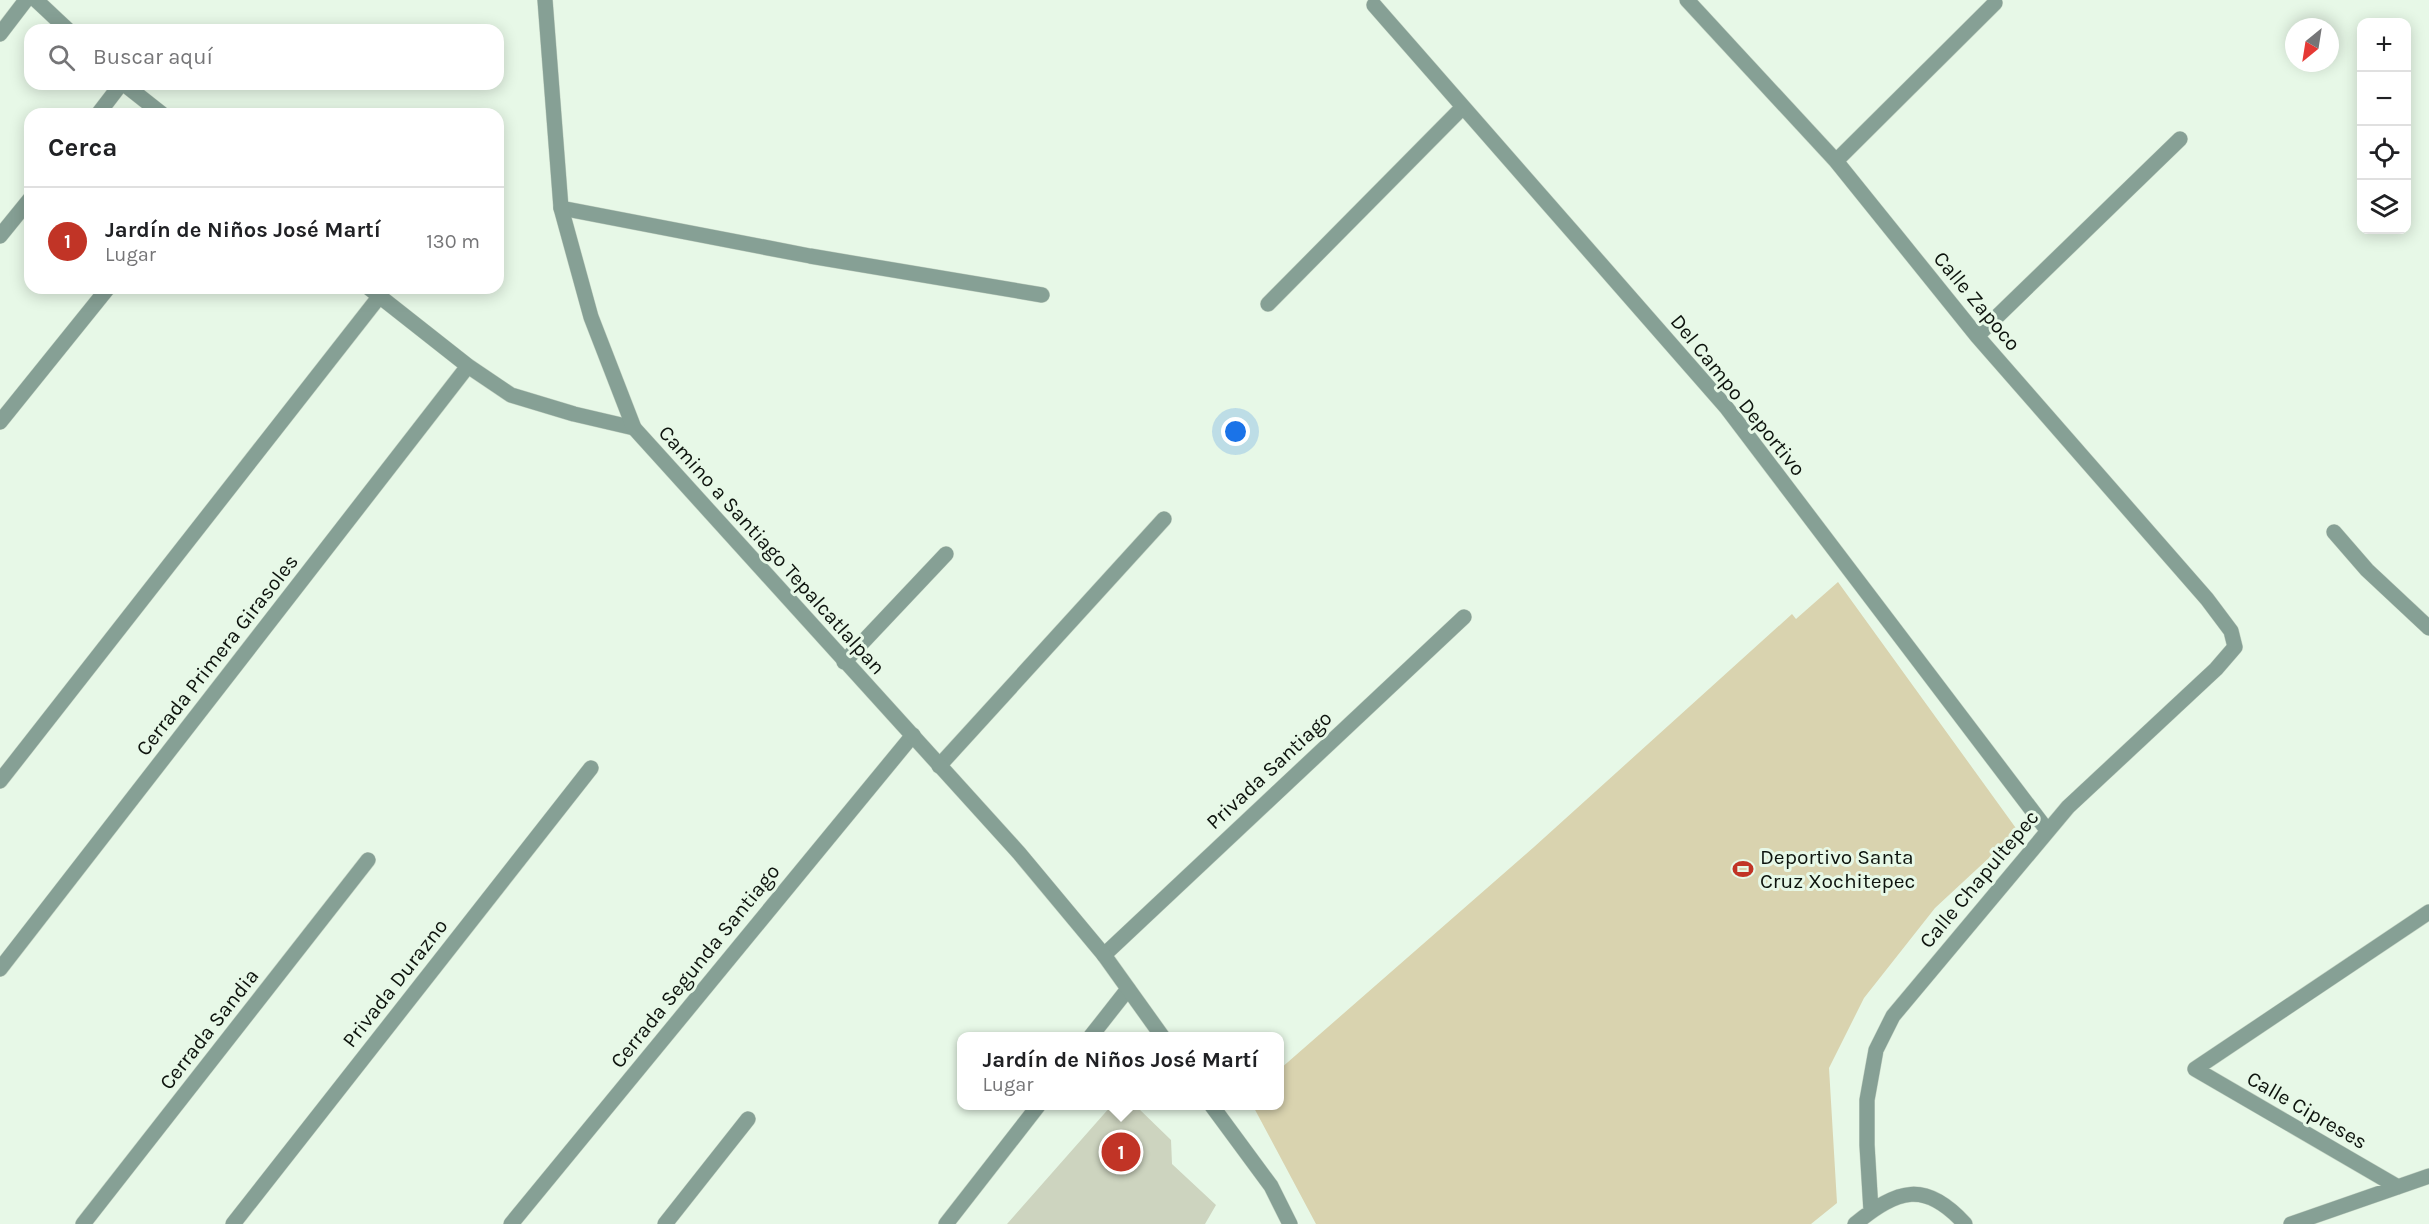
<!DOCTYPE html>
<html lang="es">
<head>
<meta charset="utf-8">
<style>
	:root { --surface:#fff; --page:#f2f2f2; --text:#202124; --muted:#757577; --line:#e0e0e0; --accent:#c13426 }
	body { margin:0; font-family:Karla,sans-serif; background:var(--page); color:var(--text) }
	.controls { position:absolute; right:18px; top:18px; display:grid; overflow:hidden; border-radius:12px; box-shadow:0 3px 15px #0003 }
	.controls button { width:54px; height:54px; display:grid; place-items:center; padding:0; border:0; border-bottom:2px solid var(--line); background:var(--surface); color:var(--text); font:30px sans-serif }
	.compass { position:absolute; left:2285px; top:18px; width:54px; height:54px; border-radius:50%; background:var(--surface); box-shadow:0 3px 15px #0003; rotate:210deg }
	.you { position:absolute; left:1236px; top:432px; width:21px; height:21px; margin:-15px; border:4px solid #fff; border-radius:50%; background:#1a73e8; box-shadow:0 0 0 9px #1a73e833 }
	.badge { display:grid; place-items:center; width:39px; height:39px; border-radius:50%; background:var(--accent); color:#fff; font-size:20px; font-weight:700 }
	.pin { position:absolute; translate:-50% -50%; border:3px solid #fff; box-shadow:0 2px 6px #0006 }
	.popup { position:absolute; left:957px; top:1032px; width:327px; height:78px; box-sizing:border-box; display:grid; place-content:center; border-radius:12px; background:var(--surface); filter:drop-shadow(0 2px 4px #0005); font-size:20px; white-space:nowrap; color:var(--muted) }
	.popup b { font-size:22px; color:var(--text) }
	.popup::after { content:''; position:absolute; left:50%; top:100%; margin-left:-12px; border:12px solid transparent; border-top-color:var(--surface) }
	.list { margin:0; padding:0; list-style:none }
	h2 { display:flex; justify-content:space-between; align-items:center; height:78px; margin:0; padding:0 24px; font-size:26px }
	h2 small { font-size:20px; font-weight:400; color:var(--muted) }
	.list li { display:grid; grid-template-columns:39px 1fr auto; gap:18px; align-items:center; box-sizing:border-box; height:108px; padding:0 24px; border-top:2px solid var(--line) }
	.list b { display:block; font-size:22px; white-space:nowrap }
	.list p { margin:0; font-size:20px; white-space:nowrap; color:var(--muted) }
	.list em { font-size:20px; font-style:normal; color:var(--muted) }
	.icon { flex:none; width:33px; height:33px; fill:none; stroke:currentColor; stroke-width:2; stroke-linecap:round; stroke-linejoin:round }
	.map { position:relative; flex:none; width:2429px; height:1224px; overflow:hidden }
	.search { position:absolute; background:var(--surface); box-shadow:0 3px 15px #0003; left:24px; top:24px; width:480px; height:66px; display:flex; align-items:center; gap:15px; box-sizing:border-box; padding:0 21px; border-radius:18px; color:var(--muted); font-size:22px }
	.panel { position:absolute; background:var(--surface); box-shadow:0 3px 15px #0003; left:24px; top:108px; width:480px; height:186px; border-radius:18px }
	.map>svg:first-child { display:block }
	.green { fill:#d9d3af }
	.building { fill:#cdd4bf }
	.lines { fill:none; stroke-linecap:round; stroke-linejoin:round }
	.minor-casing { stroke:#c4d3c4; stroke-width:16 }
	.tertiary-casing { stroke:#c4d3c4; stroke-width:16 }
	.minor { stroke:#86a095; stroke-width:15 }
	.tertiary { stroke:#86a095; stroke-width:15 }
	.labels { text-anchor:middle; stroke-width:6; stroke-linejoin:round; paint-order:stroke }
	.street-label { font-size:21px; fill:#0d130d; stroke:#e7f8e7 }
	.poi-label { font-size:21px; fill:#0d130d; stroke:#e7f8e7; text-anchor:start }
</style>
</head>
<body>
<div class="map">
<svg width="2429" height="1224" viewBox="0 0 2429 1224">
	<rect width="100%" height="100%" fill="#e7f8e7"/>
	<!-- green -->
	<path class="green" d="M1838,582L2018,831L1935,908L1864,998L1829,1068L1837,1203L1811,1224H1316L1253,1106H1280V1069L1534,847L1792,614L1796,619Z"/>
	<!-- building -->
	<path class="building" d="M1111,1106H1136L1171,1140L1172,1164L1216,1205L1205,1224H1007Z"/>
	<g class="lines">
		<!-- minor casing -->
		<g class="minor-casing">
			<path id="minor" d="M36,0L68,30
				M1687,0L1836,161L1977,336L2207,599L2231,631L2235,647L2216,669L2068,807L1893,1016L1876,1050L1867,1100V1145L1871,1211
				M1374,5L1726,407L2047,830
				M0,34L26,0
				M124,84L162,114
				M98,114L121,84
				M1836,161L1995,3
				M561,208L810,256L1042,295
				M0,236L30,199
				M369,288L468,366L511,395L574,414L634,428
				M1268,304L1462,108
				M1977,336L2180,139
				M0,422L108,288
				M2334,532L2367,570L2429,628
				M844,662L946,554
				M939,766L1164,519
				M0,781L379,297
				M1104,955L1464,617
				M0,969L468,366
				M1091,1036L1128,989
				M2398,1187L2195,1069L2429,912
				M83,1224L368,860
				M233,1224L591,768
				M511,1224L913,735
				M665,1224L748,1119
				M946,1224L1038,1106
				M1855,1224C1898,1189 1925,1180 1965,1224
				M2291,1224L2429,1176"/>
		</g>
		<!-- tertiary casing -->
		<g class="tertiary-casing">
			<path id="tertiary" d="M545,0L561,208L591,317L634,428L1019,853L1104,955L1162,1036
				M1212,1106L1271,1186L1290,1224"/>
		</g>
		<!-- minor -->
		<use href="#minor" class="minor"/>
		<!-- tertiary -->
		<use href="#tertiary" class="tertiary"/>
	</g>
	<!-- icons -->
	<defs>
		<g id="stadium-bare" transform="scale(1.62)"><path d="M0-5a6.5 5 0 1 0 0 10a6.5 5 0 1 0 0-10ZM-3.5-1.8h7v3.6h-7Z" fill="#c13426" stroke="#e7f8e7" stroke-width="2.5" paint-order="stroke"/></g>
	</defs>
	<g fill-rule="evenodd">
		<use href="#stadium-bare" x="1743" y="869"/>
	</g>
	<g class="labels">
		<!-- street labels -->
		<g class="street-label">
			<text transform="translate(1977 301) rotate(50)" y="7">Calle Zapoco</text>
			<text transform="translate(1738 395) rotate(51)" y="7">Del Campo Deportivo</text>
			<text transform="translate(772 550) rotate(48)" y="7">Camino a Santiago Tepalcatlalpan</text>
			<text transform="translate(217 655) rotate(-52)" y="7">Cerrada Primera Girasoles</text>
			<text transform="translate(1269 770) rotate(-43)" y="7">Privada Santiago</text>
			<text transform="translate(1979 879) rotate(-50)" y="7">Calle Chapultepec</text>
			<text transform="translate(695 966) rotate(-51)" y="7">Cerrada Segunda Santiago</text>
			<text transform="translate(395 983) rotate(-52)" y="7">Privada Durazno</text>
			<text transform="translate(209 1029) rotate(-52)" y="7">Cerrada Sandia</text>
			<text transform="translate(2307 1110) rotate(30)" y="7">Calle Cipreses</text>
		</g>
		<!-- poi labels -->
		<g class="poi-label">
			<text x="1760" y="864">Deportivo Santa<tspan x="1760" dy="24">Cruz Xochitepec</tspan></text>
		</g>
	</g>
</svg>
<div class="controls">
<button>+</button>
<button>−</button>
<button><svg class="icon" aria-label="locate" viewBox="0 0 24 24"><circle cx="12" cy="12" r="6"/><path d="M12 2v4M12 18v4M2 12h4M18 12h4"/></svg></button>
<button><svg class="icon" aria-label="layers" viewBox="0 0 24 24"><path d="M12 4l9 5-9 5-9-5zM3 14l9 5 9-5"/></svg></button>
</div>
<svg class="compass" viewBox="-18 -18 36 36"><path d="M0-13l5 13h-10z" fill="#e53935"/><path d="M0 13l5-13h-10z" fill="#757577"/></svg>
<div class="you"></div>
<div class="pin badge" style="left:1121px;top:1152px">1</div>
<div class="popup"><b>Jardín de Niños José Martí</b>Lugar</div>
<div class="search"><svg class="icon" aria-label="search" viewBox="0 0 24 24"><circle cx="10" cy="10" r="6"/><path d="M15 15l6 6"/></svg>Buscar aquí</div>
<section class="panel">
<h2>Cerca<small></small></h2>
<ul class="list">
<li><span class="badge">1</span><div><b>Jardín de Niños José Martí</b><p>Lugar</p></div><em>130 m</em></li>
</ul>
</section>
</div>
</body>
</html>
